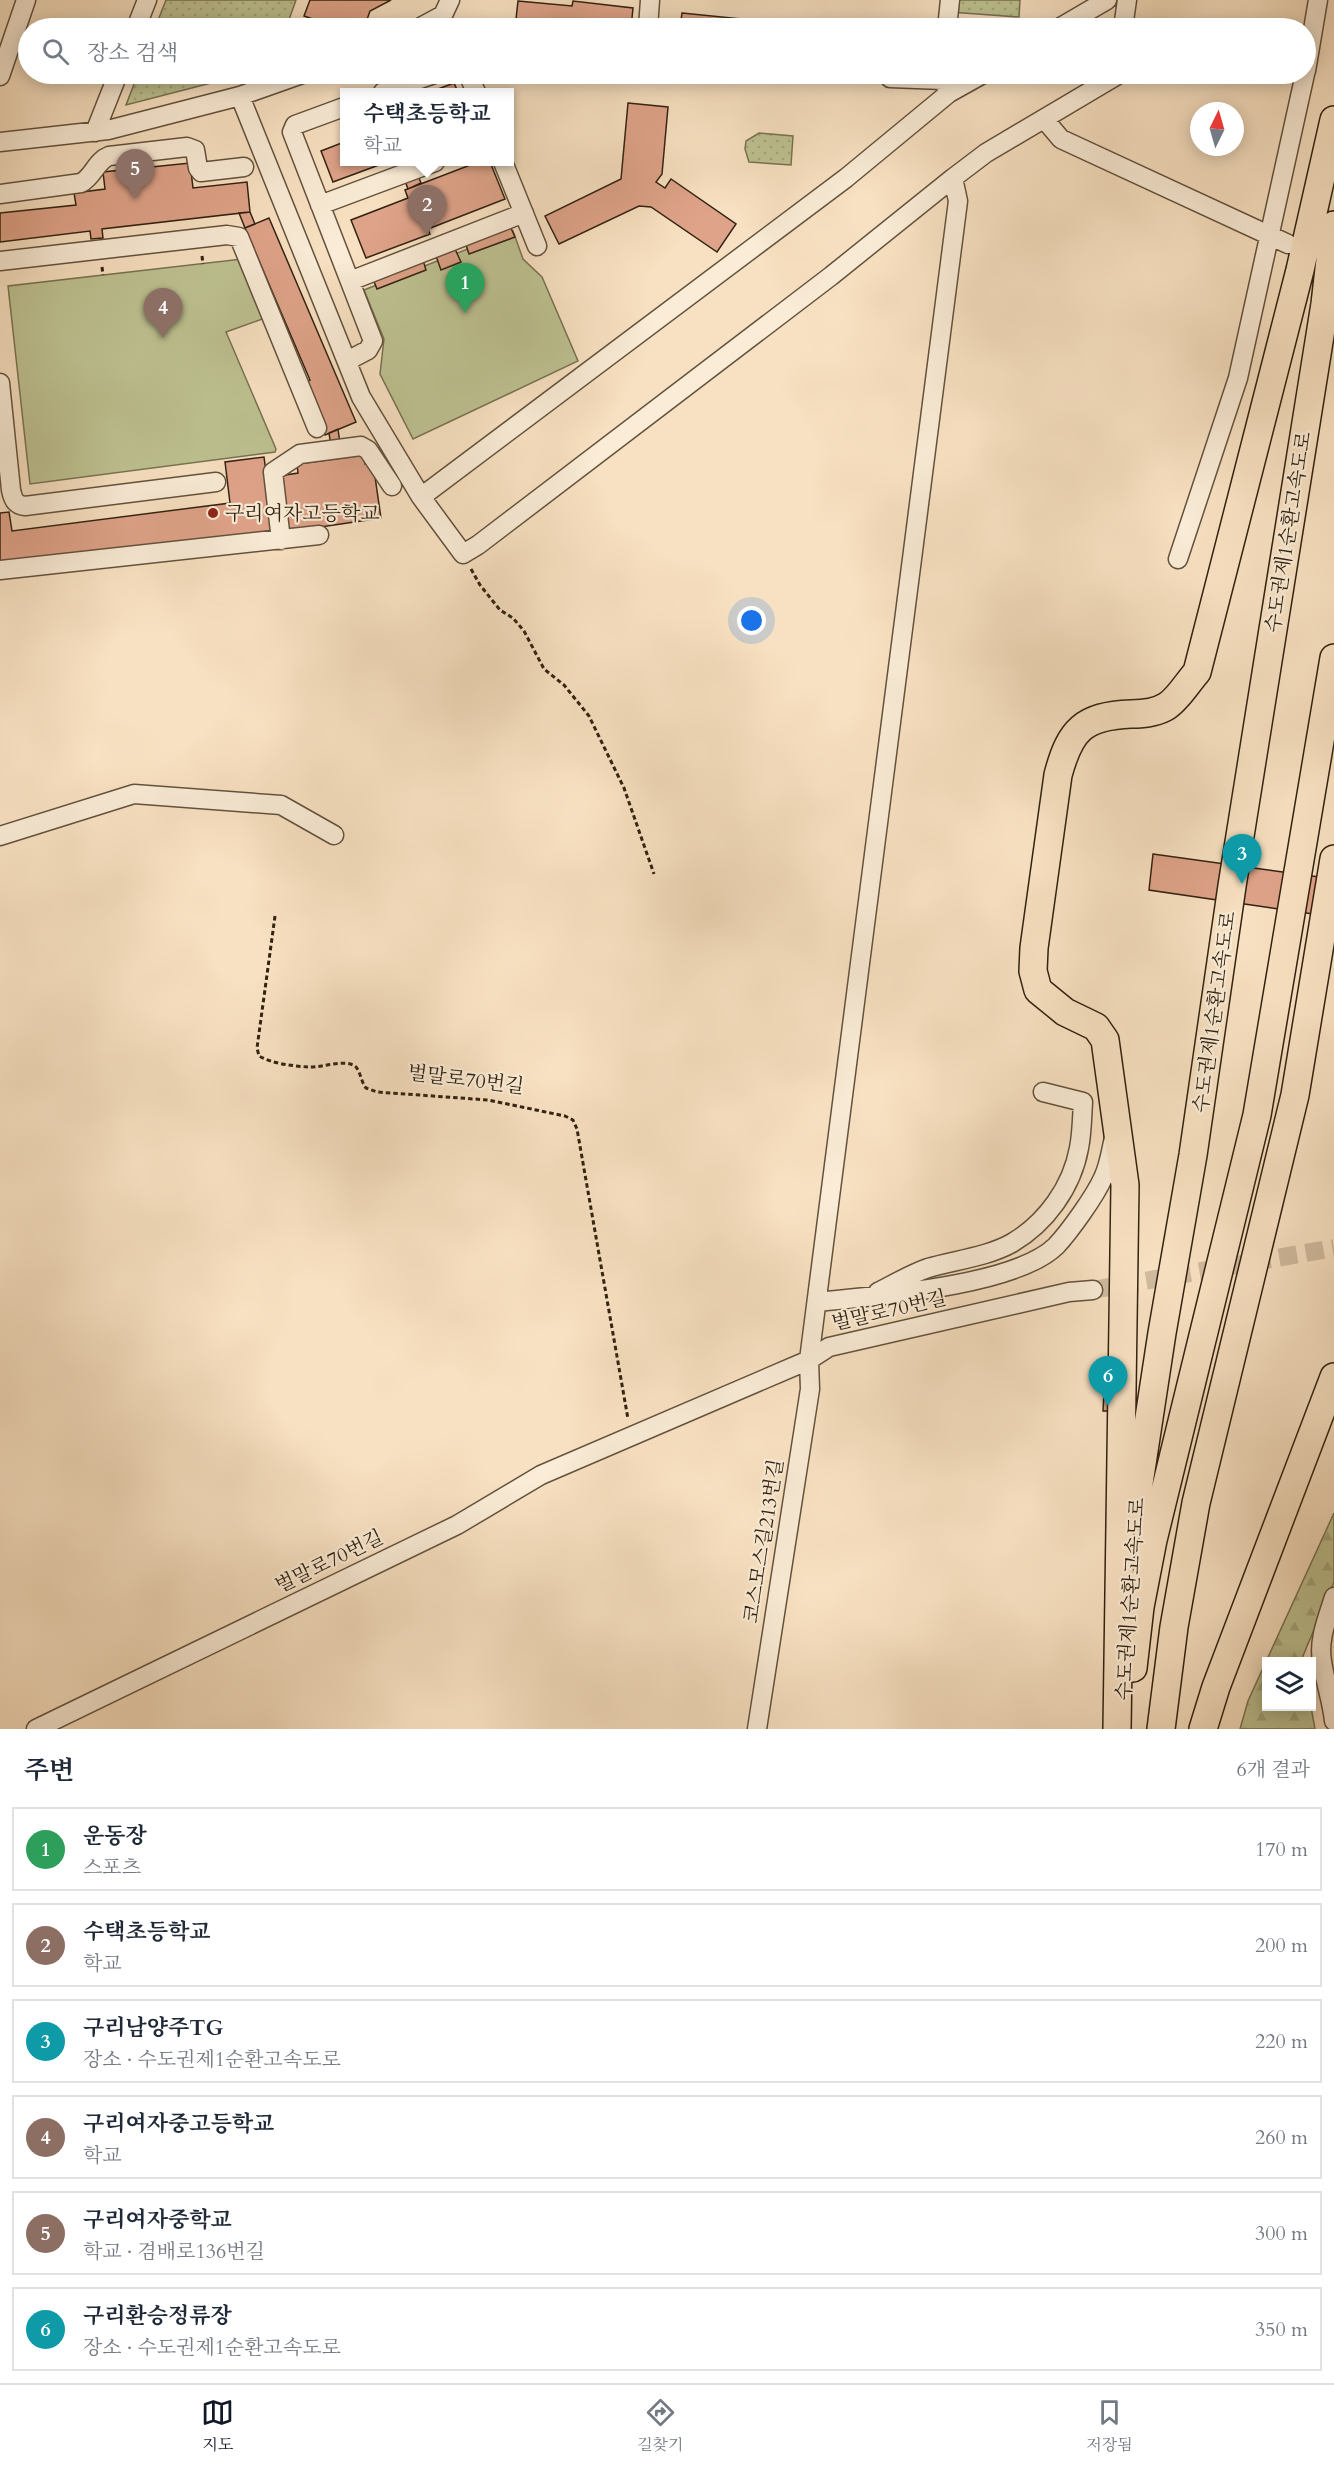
<!DOCTYPE html>
<html lang="ko">
<head>
<meta charset="utf-8">
<style>
	:root { --surface:#fff; --page:#f6f6f7; --text:#1f2937; --muted:#747a83; --line:#e0e1e3; --accent:#111827 }
	body { margin:0; font-family:Cardo,"Noto Serif KR",serif; background:var(--page); color:var(--text) }
	.controls { position:absolute; right:18px; bottom:18px; display:grid; overflow:hidden; border-radius:0px; box-shadow:0 3px 15px #0003 }
	.controls button { width:54px; height:54px; display:grid; place-items:center; padding:0; border:0; border-bottom:2px solid var(--line); background:var(--surface); color:var(--text); font:30px sans-serif }
	.compass { position:absolute; left:1190px; top:102px; width:54px; height:54px; border-radius:50%; background:var(--surface); box-shadow:0 3px 15px #0003; rotate:5deg }
	.you { position:absolute; left:752px; top:621px; width:21px; height:21px; margin:-15px; border:4px solid #fff; border-radius:50%; background:#1a73e8; box-shadow:0 0 0 9px #1a73e833 }
	.badge { display:grid; place-items:center; width:39px; height:39px; border-radius:50%; background:var(--accent); color:#fff; font-size:20px; font-weight:700 }
	.pin { position:absolute; translate:-50% -50px; filter:drop-shadow(0 2px 3px #0008) }
	.pin::after { content:''; position:absolute; top:32px; width:21px; height:18px; background:inherit; clip-path:polygon(0 0,100% 0,50% 100%) }
	.popup { position:absolute; left:340px; top:88px; width:174px; height:78px; box-sizing:border-box; display:grid; place-content:center; border-radius:0px; background:var(--surface); filter:drop-shadow(0 2px 4px #0005); font-size:20px; white-space:nowrap; color:var(--muted) }
	.popup b { font-size:22px; color:var(--text) }
	.popup::after { content:''; position:absolute; left:50%; top:100%; margin-left:-12px; border:12px solid transparent; border-top-color:var(--surface) }
	.list { margin:0; padding:0; list-style:none }
	h2 { display:flex; justify-content:space-between; align-items:center; height:78px; margin:0; padding:0 24px; font-size:26px }
	h2 small { font-size:20px; font-weight:400; color:var(--muted) }
	.list li { display:grid; grid-template-columns:39px 1fr auto; gap:18px; align-items:center; box-sizing:border-box; height:84px; margin:0 12px 12px; padding:0 12px; border:2px solid var(--line); border-radius:0px }
	.list b { display:block; font-size:22px; white-space:nowrap }
	.list p { margin:0; font-size:20px; white-space:nowrap; color:var(--muted) }
	.list em { font-size:20px; font-style:normal; color:var(--muted) }
	.icon { flex:none; width:33px; height:33px; fill:none; stroke:currentColor; stroke-width:2; stroke-linecap:round; stroke-linejoin:round }
	.map { position:relative; flex:none; width:1334px; height:1729px; overflow:hidden }
	.search { position:absolute; background:var(--surface); box-shadow:0 3px 15px #0003; left:18px; right:18px; top:18px; height:66px; display:flex; align-items:center; gap:15px; box-sizing:border-box; padding:0 21px; border-radius:33px; color:var(--muted); font-size:22px }
	.sheet { height:654px; background:var(--surface) }
	nav { display:flex; justify-content:space-around; align-items:center; box-sizing:border-box; height:84px; border-top:2px solid var(--line); background:var(--surface); font-size:16px; color:var(--muted) }
	nav a { display:grid; justify-items:center; gap:3px }
	nav .on { color:var(--accent) }
	.map>svg:first-child { display:block }
	.grass { fill:url(#grass-dots); stroke:#787252; stroke-width:1.5 }
	.forest { fill:url(#forest-firs); stroke:#787252; stroke-width:1.5 }
	.garden { fill:#bec292; stroke:#787252; stroke-width:1.5 }
	.building { fill:#dfa389; stroke:#312211; stroke-width:1.5 }
	.lines { fill:none; stroke-linecap:round; stroke-linejoin:round }
	.minor-tunnel { stroke:#d0bb9f; stroke-width:18; stroke-dasharray:18 9; stroke-linecap:butt }
	.minor-casing { stroke:#63523d; stroke-width:21 }
	.highway-casing { stroke:#312211; stroke-width:30 }
	.path { stroke:#312211; stroke-width:3; stroke-dasharray:4.5 3; stroke-linecap:butt }
	.minor { stroke:#faecd7; stroke-width:18 }
	.highway { stroke:#f8e1c2; stroke-width:27 }
	.poi-dot { fill:#8f2418; stroke:#faecd7; stroke-width:2 }
	.labels { text-anchor:middle; stroke-width:4.5; stroke-linejoin:round; paint-order:stroke }
	.poi-label { font-size:20px; fill:#312211; stroke:#faecd7; text-anchor:start }
	.street-label { font-size:20px; fill:#312211; stroke:#faecd7 }
</style>
</head>
<body>
<div class="map">
<svg width="1334" height="1729" viewBox="0 0 1334 1729">
	<defs>
		<pattern id="grass-dots" width="8" height="8" patternUnits="userSpaceOnUse" patternTransform="scale(1.5)"><rect width="8" height="8" fill="#bec292"/><path d="M2 2h.1M6 6h.1" fill="none" stroke="#a4a67d" stroke-width="1.8" stroke-linecap="round"/></pattern>
		<pattern id="forest-firs" width="22" height="20" patternUnits="userSpaceOnUse" patternTransform="scale(1.5)"><rect width="22" height="20" fill="#bec292"/><path d="M5 1l3.5 6h-7zM16 11l3.5 6h-7z" fill="#a4a67d"/></pattern>
	</defs>
	<rect width="100%" height="100%" fill="#f8e1c2"/>
	<filter id="stains"><feTurbulence type="fractalNoise" baseFrequency=".00333" numOctaves="4"/><feColorMatrix values="0 0 0 0 .2 0 0 0 0 .09 0 0 0 0 .02 0 0 0 .5 -.17"/></filter>
	<radialGradient id="worn" r=".72"><stop offset=".6" stop-color="#630" stop-opacity="0"/><stop offset="1" stop-color="#630" stop-opacity=".3"/></radialGradient>
	<!-- grass -->
	<path class="grass" d="M166,0H296L286,28H155Z
		M951,0H1020L1019,17L950,12Z
		M138,74H246L126,105Z
		M759,133L793,136L791,165L749,162L745,149L746,141Z"/>
	<!-- forest -->
	<path class="forest" d="M1334,1513V1582L1303,1656V1661L1266,1662V1706L1311,1707L1315,1729H1240L1248,1701Z"/>
	<!-- garden -->
	<path class="garden" d="M513,231L523,259L542,277L578,361L413,439L380,374L384,339L364,290Z
		M242,259L265,318L226,332L276,449L275,452L30,484L8,286Z"/>
	<!-- building -->
	<path class="building" d="M310,0H391L370,11L364,28L346,23L345,28H338L304,16Z
		M518,1L572,6L573,1L633,8L631,28H515Z
		M682,13L790,24V28H680Z
		M454,83L458,92H430Z
		M628,103L668,107L662,174L656,182L665,188L671,179L736,224L717,252L651,207L639,206L559,244L545,216L621,179Z
		M344,142V162H387L333,182L321,151Z
		M398,162H413L421,183L408,189Z
		M478,162H490L505,199L428,229L430,234L366,258L351,220L408,198L405,190Z
		M190,163L193,188L247,182L250,212L102,229L103,238L91,239L90,231L0,242V213L76,205L74,193L105,189L103,172Z
		M250,212L255,224L245,228L239,213Z
		M269,218L356,422L325,435L303,383L310,380L245,228Z
		M511,228L515,237L469,254L466,245Z
		M455,249L461,262L441,270L436,256Z
		M423,260L426,270L377,289L373,279Z
		M338,429L342,458L333,459L329,433Z
		M364,455L365,464L373,463L381,518L287,532L279,476L298,473L297,464Z
		M264,457L274,532L0,567V513L9,512L12,531L230,503L225,462Z
		M1153,854L1334,879V917L1149,890Z
		M1104,1393H1113L1112,1411H1103Z"/>
	<g class="lines">
		<!-- minor-tunnel -->
		<path class="minor-tunnel" d="M1093,1290L1334,1248"/>
		<!-- minor casing -->
		<g class="minor-casing">
			<path id="minor" d="M136,28L147,0
				M419,28L443,15L450,0
				M648,28L650,0
				M947,28L950,0
				M1059,28L1107,0
				M1123,28L1127,0
				M1306,71L1318,0
				M468,74L476,92
				M0,76L26,0
				M890,78L943,80L949,93
				M383,92L434,74
				M240,96L361,397L421,497L846,178L949,93L983,74
				M344,107L295,125L292,132L373,341L368,350L347,361
				M1044,119L1061,139L1288,244
				M95,132L118,74
				M0,142L108,130L240,96L302,74
				M503,162L537,246
				M953,178L986,153L1116,76L1117,74
				M0,194L81,183C93,177 96,161 109,156L187,147L195,150L198,168L201,172L244,167
				M320,205L435,162
				M0,261L227,235L239,237L317,428
				M350,281L524,213
				M0,383L11,490C13,499 15,505 25,506L216,482
				M421,497L463,554L478,545L831,276L953,178L958,201C906,587 861,974 809,1360L810,1389L757,1729
				M281,540L273,472L300,454L361,446L368,450L392,486
				M1178,559L1238,378L1305,74
				M0,570L319,535
				M0,836L134,794L281,805L334,835
				M878,1292C894,1284 911,1274 928,1268C955,1260 987,1257 1012,1243C1046,1223 1072,1187 1079,1148C1082,1133 1082,1117 1083,1102L1043,1092
				M817,1302C875,1296 1015,1286 1056,1246C1070,1231 1095,1196 1103,1178C1109,1166 1111,1150 1114,1138
				M1334,1597C1328,1617 1318,1639 1322,1661C1325,1682 1332,1701 1334,1721
				M36,1729L457,1525L541,1475L809,1360L829,1347L1069,1292L1093,1290"/>
		</g>
		<!-- highway casing -->
		<g class="highway-casing">
			<path id="highway" d="M1134,1516L1162,1333L1193,1155L1232,886L1325,304L1334,225
				M1133,1668L1140,1607L1153,1540L1257,1115L1334,658
				M1117,1729L1125,1185L1105,1040L1096,1027L1065,1012L1038,990L1033,971L1034,948L1058,775C1070,730 1083,716 1131,714C1143,714 1156,713 1167,706C1178,699 1188,682 1197,672L1300,270L1334,120
				M1161,1729L1174,1627L1196,1503L1295,1095L1334,859
				M1203,1729L1216,1687L1334,1377"/>
		</g>
		<!-- path -->
		<path class="path" d="M202,256L203,264
			M102,267L103,275
			M471,569L480,585L500,610L513,618L524,631L544,669L564,685L589,716L624,788L654,874
			M275,916L257,1048L259,1056C273,1064 293,1066 309,1067C322,1068 346,1058 356,1067C361,1073 361,1082 366,1088L377,1092L488,1100L565,1116L573,1120L577,1129L628,1419"/>
		<!-- minor -->
		<use href="#minor" class="minor"/>
		<!-- highway -->
		<use href="#highway" class="highway"/>
	</g>
	<!-- markers -->
	<circle class="poi-dot" cx="213" cy="513" r="6"/>
	<g class="labels">
		<!-- poi labels -->
		<g class="poi-label">
			<text x="225" y="520">구리여자고등학교</text>
		</g>
		<!-- street labels -->
		<g class="street-label">
			<text transform="translate(1288 532) rotate(-81)" y="7">수도권제1순환고속도로</text>
			<text transform="translate(1214 1012) rotate(-82)" y="7">수도권제1순환고속도로</text>
			<text transform="translate(466 1079) rotate(7)" y="7">벌말로70번길</text>
			<text transform="translate(889 1310) rotate(-13)" y="7">벌말로70번길</text>
			<text transform="translate(763 1541) rotate(-81)" y="7">코스모스길213번길</text>
			<text transform="translate(329 1561) rotate(-26)" y="7">벌말로70번길</text>
			<text transform="translate(1130 1599) rotate(-86)" y="7">수도권제1순환고속도로</text>
		</g>
	</g>
	<rect width="100%" height="100%" filter="url(#stains)"/>
	<rect width="100%" height="100%" fill="url(#worn)"/>
</svg>
<div class="controls">
<button><svg class="icon" aria-label="layers" viewBox="0 0 24 24"><path d="M12 4l9 5-9 5-9-5zM3 14l9 5 9-5"/></svg></button>
</div>
<svg class="compass" viewBox="-18 -18 36 36"><path d="M0-13l5 13h-10z" fill="#e53935"/><path d="M0 13l5-13h-10z" fill="#747a83"/></svg>
<div class="you"></div>
<div class="pin badge" style="left:465px;top:313px;background:#2e9e5b">1</div>
<div class="pin badge" style="left:427px;top:235px;background:#8d6e63">2</div>
<div class="popup"><b>수택초등학교</b>학교</div>
<div class="pin badge" style="left:1242px;top:884px;background:#0f9aa8">3</div>
<div class="pin badge" style="left:163px;top:338px;background:#8d6e63">4</div>
<div class="pin badge" style="left:135px;top:199px;background:#8d6e63">5</div>
<div class="pin badge" style="left:1108px;top:1406px;background:#0f9aa8">6</div>
<div class="search"><svg class="icon" aria-label="search" viewBox="0 0 24 24"><circle cx="10" cy="10" r="6"/><path d="M15 15l6 6"/></svg>장소 검색</div>
</div>
<section class="sheet">
<h2>주변<small>6개 결과</small></h2>
<ul class="list">
<li><span class="badge" style="background:#2e9e5b">1</span><div><b>운동장</b><p>스포츠</p></div><em>170 m</em></li>
<li><span class="badge" style="background:#8d6e63">2</span><div><b>수택초등학교</b><p>학교</p></div><em>200 m</em></li>
<li><span class="badge" style="background:#0f9aa8">3</span><div><b>구리남양주TG</b><p>장소 · 수도권제1순환고속도로</p></div><em>220 m</em></li>
<li><span class="badge" style="background:#8d6e63">4</span><div><b>구리여자중고등학교</b><p>학교</p></div><em>260 m</em></li>
<li><span class="badge" style="background:#8d6e63">5</span><div><b>구리여자중학교</b><p>학교 · 겸배로136번길</p></div><em>300 m</em></li>
<li><span class="badge" style="background:#0f9aa8">6</span><div><b>구리환승정류장</b><p>장소 · 수도권제1순환고속도로</p></div><em>350 m</em></li>
</ul>
</section>
<nav>
<a class="on"><svg class="icon" aria-label="map" viewBox="0 0 24 24"><path d="M3 6l6-2 6 2 6-2v14l-6 2-6-2-6 2zM9 4v14M15 6v14"/></svg>지도</a>
<a><svg class="icon" aria-label="directions" viewBox="0 0 24 24"><path d="M12 3l9 9-9 9-9-9zM9 14v-3h6M13 9l2 2-2 2"/></svg>길찾기</a>
<a><svg class="icon" aria-label="saved" viewBox="0 0 24 24"><path d="M7 4h10v16l-5-4-5 4z"/></svg>저장됨</a>
</nav>
</body>
</html>
